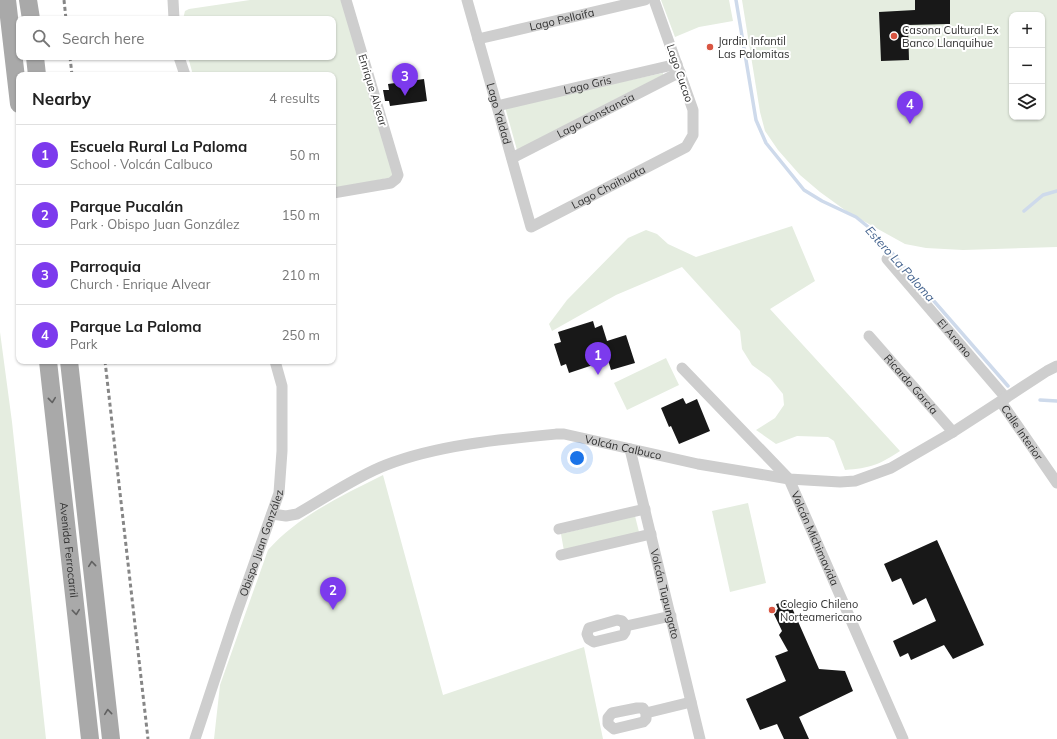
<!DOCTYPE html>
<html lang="en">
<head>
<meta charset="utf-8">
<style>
	:root { --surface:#fff; --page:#f6f6f6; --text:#222; --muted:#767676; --line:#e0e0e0; --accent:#7c3aed }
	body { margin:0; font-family:Mulish,sans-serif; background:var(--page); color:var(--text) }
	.controls { position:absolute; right:12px; top:12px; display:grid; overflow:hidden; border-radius:8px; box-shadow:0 1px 3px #0004 }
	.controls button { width:36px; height:36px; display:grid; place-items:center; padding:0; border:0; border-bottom:1px solid var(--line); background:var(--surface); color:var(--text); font:20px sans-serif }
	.you { position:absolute; left:577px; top:458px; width:14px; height:14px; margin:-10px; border:3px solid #fff; border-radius:50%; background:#1a73e8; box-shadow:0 0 0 6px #1a73e833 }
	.badge { display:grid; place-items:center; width:26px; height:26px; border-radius:50%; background:var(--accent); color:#fff; font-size:13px; font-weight:700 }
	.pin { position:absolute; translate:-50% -33px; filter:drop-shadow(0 1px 2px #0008) }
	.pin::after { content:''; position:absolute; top:21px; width:14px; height:12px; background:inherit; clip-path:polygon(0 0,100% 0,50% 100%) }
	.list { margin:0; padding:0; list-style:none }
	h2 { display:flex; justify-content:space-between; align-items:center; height:52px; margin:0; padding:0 16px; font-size:17px }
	h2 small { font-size:13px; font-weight:400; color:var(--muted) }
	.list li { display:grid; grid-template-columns:26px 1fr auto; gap:12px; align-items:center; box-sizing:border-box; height:60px; padding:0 16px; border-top:1px solid var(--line) }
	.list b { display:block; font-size:15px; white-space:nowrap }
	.list p { margin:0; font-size:13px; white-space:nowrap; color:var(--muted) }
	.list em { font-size:13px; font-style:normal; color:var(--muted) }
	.icon { flex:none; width:22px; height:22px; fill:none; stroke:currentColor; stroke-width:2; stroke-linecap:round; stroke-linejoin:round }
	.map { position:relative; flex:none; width:1057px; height:739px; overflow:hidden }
	.search { position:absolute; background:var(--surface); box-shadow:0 1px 3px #0004; left:16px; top:16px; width:320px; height:44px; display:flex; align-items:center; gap:10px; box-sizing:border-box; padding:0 14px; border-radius:8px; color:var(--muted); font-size:15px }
	.panel { position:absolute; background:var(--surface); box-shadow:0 1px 3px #0004; left:16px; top:72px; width:320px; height:292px; border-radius:8px }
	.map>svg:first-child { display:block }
	.green { fill:#e5ede0; fill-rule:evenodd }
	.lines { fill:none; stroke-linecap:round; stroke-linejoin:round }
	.stream { stroke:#cedaeb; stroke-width:3.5 }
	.building { fill:#181818 }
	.minor { stroke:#cecece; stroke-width:11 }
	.primary { stroke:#a9a9a9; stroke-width:18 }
	.rail { stroke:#868686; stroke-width:3; stroke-dasharray:4 3; stroke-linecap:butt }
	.oneway { stroke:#616161 }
	.poi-dot { fill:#d95542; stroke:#fff; stroke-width:1.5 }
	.labels { text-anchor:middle; stroke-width:4; stroke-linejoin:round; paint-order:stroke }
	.street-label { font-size:11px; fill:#313131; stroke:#fff }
	.poi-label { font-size:11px; fill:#313131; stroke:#fff; text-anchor:start }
	.water-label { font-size:12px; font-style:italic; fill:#44638e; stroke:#fff }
</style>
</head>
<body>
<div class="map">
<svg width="1057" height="739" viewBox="0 0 1057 739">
	<rect width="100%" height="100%" fill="#fff"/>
	<!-- green -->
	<path class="green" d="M250,0H342L394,173L393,177L333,189V75H193L188,57H333V19H183L185,11L189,9Z
		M661,0H729L733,21L699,27L675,37Z
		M742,0H1057V247L963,250L926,248L905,244L849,213L820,192L800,175L778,150L765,131L760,112ZM1012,15H1042V117H1012Z
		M663,73V75L517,150L505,107Z
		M792,226L815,281L770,309L900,451C879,465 870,468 845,470L834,441L828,437L797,436L776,444L756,430L775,418L784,405L783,394L770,378L752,365L742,349L740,331L682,267L616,295L552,331L549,324L567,300L628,238L646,230L657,234L668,244L696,257Z
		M0,332L12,422L46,739H0Z
		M666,358L679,385L627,410L614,383Z
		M383,475L443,695L584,647L603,739H214L220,685L268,550C298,516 343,495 383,475Z
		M748,503L766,583L730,592L712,511Z
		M635,516L639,532L564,551L561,534Z"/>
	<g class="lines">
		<!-- stream -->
		<path class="stream" d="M736,0L756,120L766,143L804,190L822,201L856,217L872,230L1008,386
			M1024,211L1043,195L1057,191
			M1040,400L1057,401"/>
	</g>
	<!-- building -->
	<path class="building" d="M915,0H950V24L908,25L909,60L881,61L879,12L915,10Z
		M424,79L427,101L390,106L389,101H385L383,90H389L388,84Z
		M593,321L595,328L602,325L607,341L626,335L635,363L611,370L608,360L569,373L566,364L561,366L554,344L561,342L558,332Z
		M683,398L686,404L697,399L710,431L679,444L671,426L669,427L661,408Z
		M937,540L984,645L953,659L944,645L911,660L908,653L900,657L893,641L936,621L926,598L913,605L901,578L892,582L884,564Z
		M789,601L819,669L845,671L853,691L799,717L809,739H784L777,724L760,730L746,699L786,681L775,656L788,651L779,635L782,631L773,612L778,609L776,604Z"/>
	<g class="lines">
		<!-- minor -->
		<g class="minor">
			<path d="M173,0L174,19"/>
			<path id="s1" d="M467,0L531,227L686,147L693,135V110L654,0"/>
			<path id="s2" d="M478,39L645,0"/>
			<path d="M179,57L185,75"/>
			<path id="s3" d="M497,106L677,64"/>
			<path id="s4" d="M512,158L680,72"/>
			<path d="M333,193L391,183L396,179L398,175L346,0"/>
			<path id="s5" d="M887,259L1006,398"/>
			<path id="s6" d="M869,336L953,432"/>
			<path id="s7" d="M682,368L789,479L903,739"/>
			<path id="s8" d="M1001,402L1057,483"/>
			<path id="s9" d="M630,449L700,739"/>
			<path id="s10" d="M272,514L286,516L297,514C325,498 357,476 386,465C437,445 503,439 557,434H564L698,464L789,479L840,482L855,481L891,468L953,432L1047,371L1057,366"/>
			<path d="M559,529L645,509"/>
			<path d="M561,555L651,534"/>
			<path d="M617,620L622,621L626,626L625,632L623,635L594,642L589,639L587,634L589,628Z"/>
			<path d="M626,626L671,616"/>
			<path d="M637,708H643L646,713V719L643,722L614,729L608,724V718L612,713Z"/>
			<path d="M646,713L691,702"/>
			<path id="s11" d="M195,739L236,615L279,493L282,451V386L275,361"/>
		</g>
		<!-- primary -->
		<g class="primary">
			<path d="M7,0L19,104"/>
			<path d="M28,0L31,19"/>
			<path d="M35,57L37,75"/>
			<path id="s12" d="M48,361L90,739"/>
			<path d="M69,361L111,739"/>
		</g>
		<!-- rail -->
		<path class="rail" d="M64,0L66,19
			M70,57L72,75
			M105,361L148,739"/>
	</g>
	<!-- one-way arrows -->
	<defs><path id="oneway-chevron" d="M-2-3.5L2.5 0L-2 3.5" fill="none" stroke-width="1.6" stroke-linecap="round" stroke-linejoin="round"/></defs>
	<g class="oneway">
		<use href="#oneway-chevron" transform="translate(52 400) rotate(84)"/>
		<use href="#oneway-chevron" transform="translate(92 564) rotate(-96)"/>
		<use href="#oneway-chevron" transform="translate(76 612) rotate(84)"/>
		<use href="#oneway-chevron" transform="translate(108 712) rotate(-96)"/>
	</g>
	<!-- markers -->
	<g class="poi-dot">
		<circle cx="894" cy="36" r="4"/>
		<circle cx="710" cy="47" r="4"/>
		<circle cx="772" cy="610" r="4"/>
	</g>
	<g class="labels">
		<!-- street labels -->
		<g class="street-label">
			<text dy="4" stroke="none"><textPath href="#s2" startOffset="86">Lago Pellaifa</textPath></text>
			<text transform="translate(680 73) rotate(71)" y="4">Lago Cucao</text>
			<text dy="4" stroke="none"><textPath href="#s3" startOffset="93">Lago Gris</textPath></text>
			<text transform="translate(373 90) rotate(73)" y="4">Enrique Alvear</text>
			<text dy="4" stroke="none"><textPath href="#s1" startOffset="118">Lago Yaldad</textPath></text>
			<text dy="4" stroke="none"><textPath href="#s4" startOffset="94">Lago Constancia</textPath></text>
			<text dy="4" stroke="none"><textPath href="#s1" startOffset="323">Lago Chaihuata</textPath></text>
			<text dy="4" stroke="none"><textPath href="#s5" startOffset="104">El Aromo</textPath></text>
			<text dy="4" stroke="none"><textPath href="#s6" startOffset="64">Ricardo García</textPath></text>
			<text dy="4" stroke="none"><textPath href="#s8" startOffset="37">Calle Interior</textPath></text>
			<text dy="4" stroke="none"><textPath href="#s10" startOffset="369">Volcán Calbuco</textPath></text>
			<text dy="4" stroke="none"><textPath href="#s7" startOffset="219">Volcán Michimavida</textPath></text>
			<text dy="4" stroke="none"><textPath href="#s11" startOffset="207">Obispo Juan González</textPath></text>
			<text dy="4" stroke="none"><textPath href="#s12" startOffset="190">Avenida Ferrocarril</textPath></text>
			<text dy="4" stroke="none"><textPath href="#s9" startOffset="149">Volcán Tupungato</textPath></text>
		</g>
		<!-- poi labels -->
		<g class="poi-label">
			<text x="902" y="34">Casona Cultural Ex<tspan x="902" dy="13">Banco Llanquihue</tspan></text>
			<text x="718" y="45">Jardin Infantil<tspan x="718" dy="13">Las Palomitas</tspan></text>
			<text x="780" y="608">Colegio Chileno<tspan x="780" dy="13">Norteamericano</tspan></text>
		</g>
		<!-- water labels -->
		<g class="water-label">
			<text transform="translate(900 264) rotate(48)" y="4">Estero La Paloma</text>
		</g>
	</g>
</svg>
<div class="controls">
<button>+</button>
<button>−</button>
<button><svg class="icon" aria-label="layers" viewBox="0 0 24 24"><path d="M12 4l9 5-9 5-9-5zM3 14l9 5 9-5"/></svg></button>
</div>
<div class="you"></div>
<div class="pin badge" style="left:598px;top:375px">1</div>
<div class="pin badge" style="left:333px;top:610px">2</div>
<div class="pin badge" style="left:405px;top:96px">3</div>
<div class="pin badge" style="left:910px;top:124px">4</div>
<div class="search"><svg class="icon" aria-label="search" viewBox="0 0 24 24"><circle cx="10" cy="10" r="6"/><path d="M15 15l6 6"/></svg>Search here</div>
<section class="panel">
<h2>Nearby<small>4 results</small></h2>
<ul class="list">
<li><span class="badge">1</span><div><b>Escuela Rural La Paloma</b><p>School · Volcán Calbuco</p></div><em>50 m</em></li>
<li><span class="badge">2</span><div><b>Parque Pucalán</b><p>Park · Obispo Juan González</p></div><em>150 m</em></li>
<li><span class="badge">3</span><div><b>Parroquia</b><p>Church · Enrique Alvear</p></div><em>210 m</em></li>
<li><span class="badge">4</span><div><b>Parque La Paloma</b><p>Park</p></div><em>250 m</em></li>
</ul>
</section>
</div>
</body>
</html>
